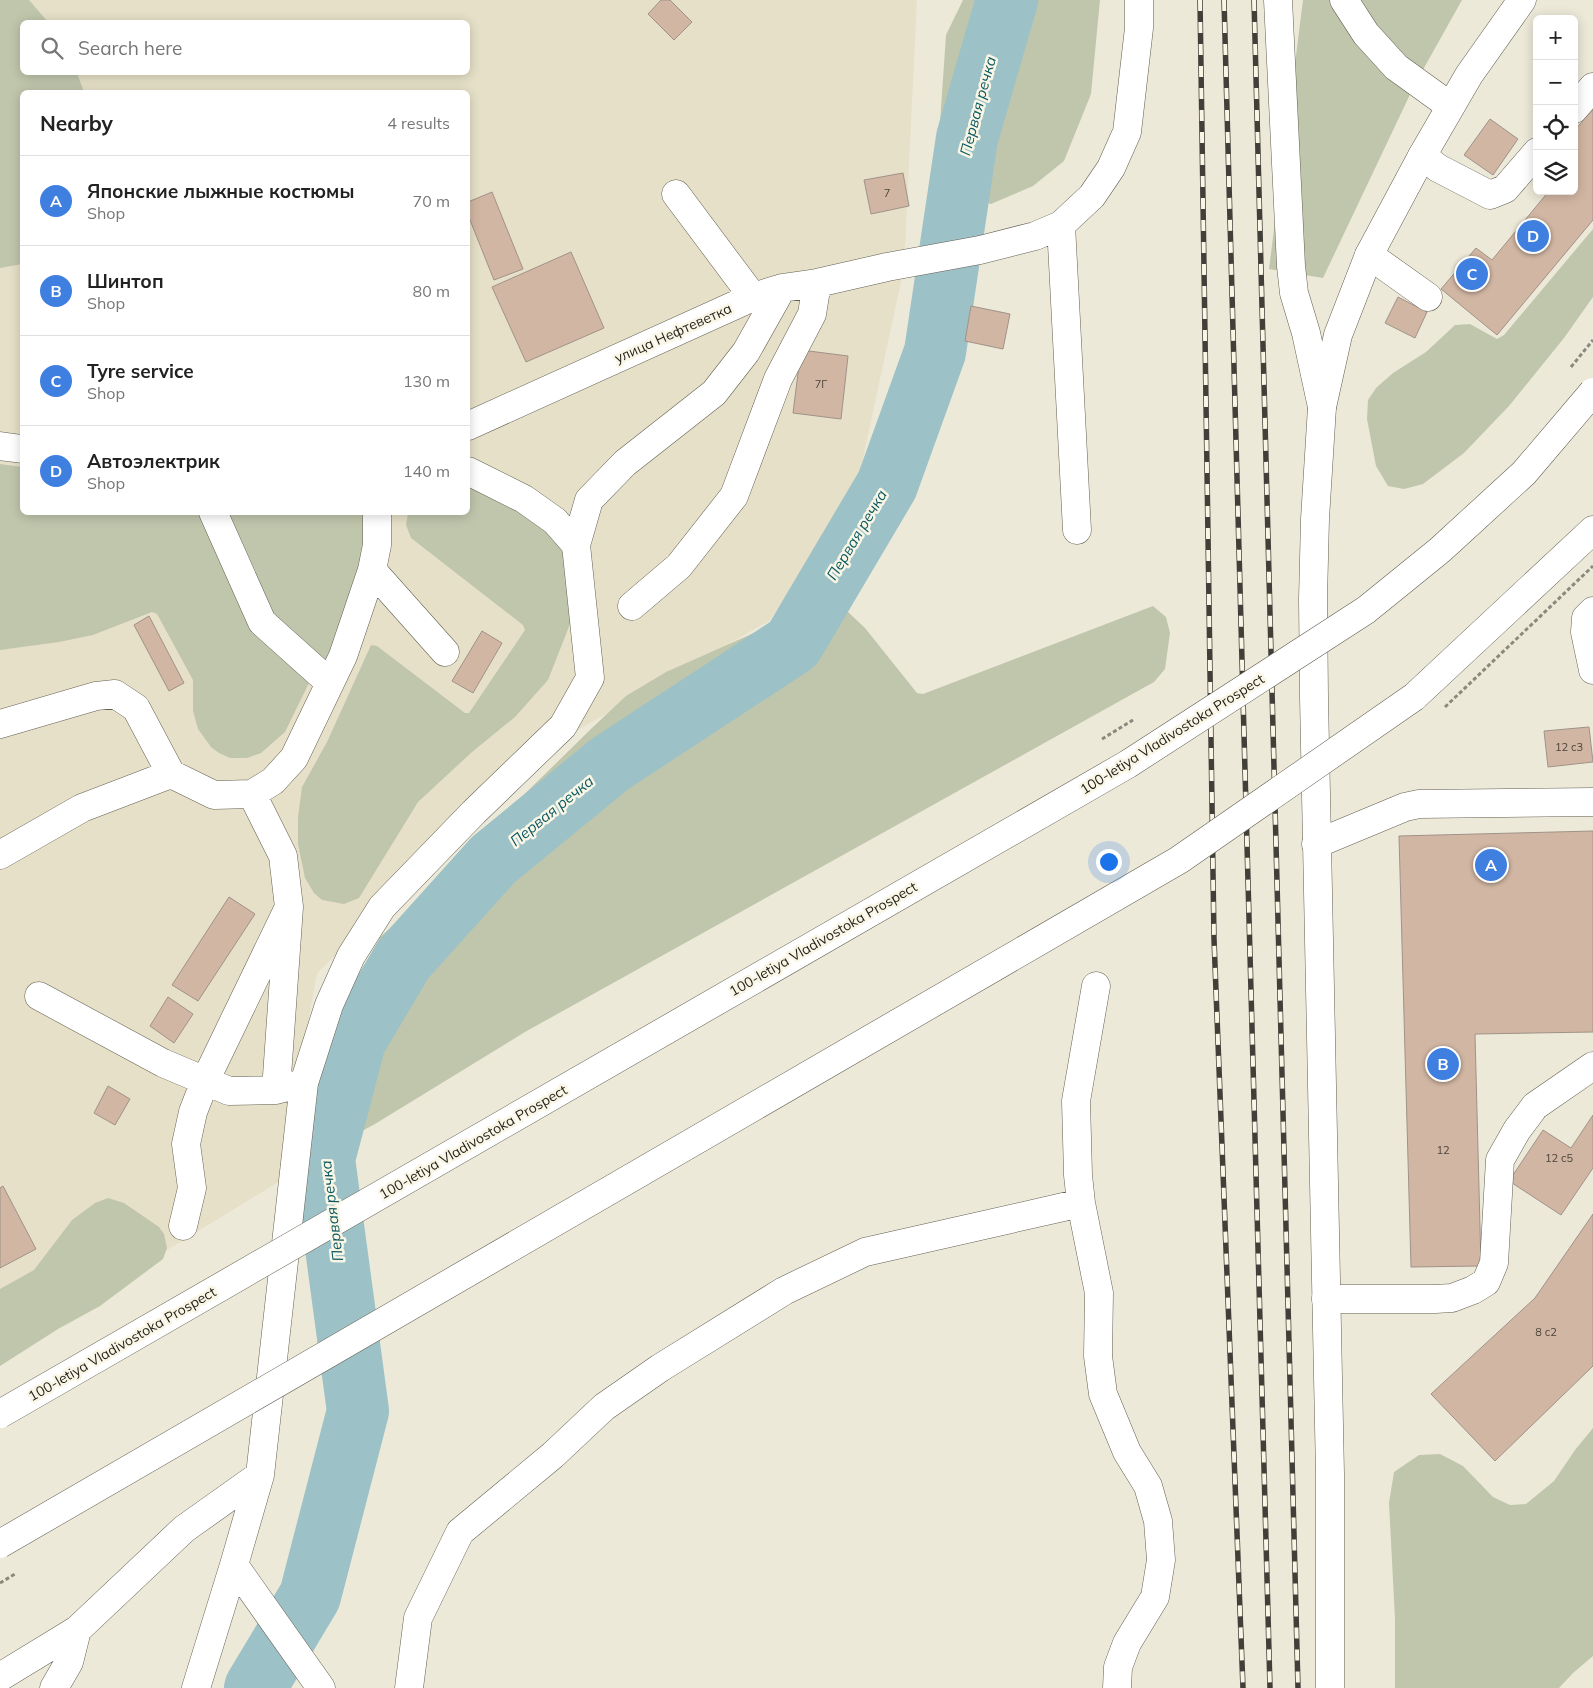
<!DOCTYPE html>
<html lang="en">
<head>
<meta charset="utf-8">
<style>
	:root { --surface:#fff; --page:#f2f2f2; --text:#222; --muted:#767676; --line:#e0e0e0; --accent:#2563eb }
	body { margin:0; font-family:Mulish,sans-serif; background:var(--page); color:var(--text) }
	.controls { position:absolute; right:15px; top:15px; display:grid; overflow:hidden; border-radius:8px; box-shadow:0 2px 12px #0003 }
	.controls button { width:45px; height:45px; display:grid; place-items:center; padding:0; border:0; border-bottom:1px solid var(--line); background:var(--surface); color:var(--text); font:25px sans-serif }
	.you { position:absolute; left:1108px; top:861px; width:18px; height:18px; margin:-12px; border:4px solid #fff; border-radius:50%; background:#1a73e8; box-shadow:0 0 0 8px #1a73e833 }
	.badge { display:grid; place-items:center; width:32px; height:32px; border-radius:50%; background:var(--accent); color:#fff; font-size:16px; font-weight:700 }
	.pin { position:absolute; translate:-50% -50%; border:2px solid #fff; box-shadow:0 1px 5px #0006 }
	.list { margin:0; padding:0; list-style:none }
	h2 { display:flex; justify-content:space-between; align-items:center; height:65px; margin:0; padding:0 20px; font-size:21px }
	h2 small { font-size:16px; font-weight:400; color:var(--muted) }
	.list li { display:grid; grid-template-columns:32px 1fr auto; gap:15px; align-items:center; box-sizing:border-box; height:90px; padding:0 20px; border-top:1px solid var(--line) }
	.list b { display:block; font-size:19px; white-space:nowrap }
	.list p { margin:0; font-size:16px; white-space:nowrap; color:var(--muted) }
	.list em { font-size:16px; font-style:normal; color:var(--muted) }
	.icon { flex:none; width:28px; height:28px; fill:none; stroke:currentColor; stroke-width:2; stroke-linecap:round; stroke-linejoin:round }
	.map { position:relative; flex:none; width:1593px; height:1688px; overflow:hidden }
	.search { position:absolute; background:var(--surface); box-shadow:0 2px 12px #0003; left:20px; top:20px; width:450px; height:55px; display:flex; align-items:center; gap:12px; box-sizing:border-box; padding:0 18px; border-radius:8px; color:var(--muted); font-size:19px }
	.panel { position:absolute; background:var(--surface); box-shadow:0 2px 12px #0003; left:20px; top:90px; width:450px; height:425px; border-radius:8px }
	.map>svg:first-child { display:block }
	.built { fill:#e6e0c8; fill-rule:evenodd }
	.green { fill:#c0c6ac }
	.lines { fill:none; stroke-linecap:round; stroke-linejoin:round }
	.river { stroke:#9cc1c7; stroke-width:62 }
	.building { fill:#d1b6a3; stroke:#a09288 }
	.minor-casing { stroke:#625f51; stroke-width:29 }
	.major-casing { stroke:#625f51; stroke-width:29 }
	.highway-casing { stroke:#625f51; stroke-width:29 }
	.minor { stroke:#fff; stroke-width:28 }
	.major { stroke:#fff; stroke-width:28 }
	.highway { stroke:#fff; stroke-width:28 }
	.rail-casing { stroke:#413f38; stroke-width:5.5 }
	.rail { stroke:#faf6e6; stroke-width:4; stroke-dasharray:11; stroke-linecap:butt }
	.highway-bridge-casing { stroke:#625f51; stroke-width:29; stroke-linecap:butt }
	.path-bridge { stroke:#8b887d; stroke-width:3; stroke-dasharray:4 2.5; stroke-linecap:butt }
	.highway-bridge { stroke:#fff; stroke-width:28 }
	.labels { text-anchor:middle; stroke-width:5; stroke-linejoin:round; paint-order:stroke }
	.number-label { font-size:11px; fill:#4c443b }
	.street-label { font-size:14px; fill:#1f1e18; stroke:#faf6e6 }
	.water-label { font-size:15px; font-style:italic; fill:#095863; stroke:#faf6e6 }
</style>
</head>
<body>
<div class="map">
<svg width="1593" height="1688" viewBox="0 0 1593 1688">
	<rect width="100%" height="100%" fill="#ede9d9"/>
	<!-- built -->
	<path class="built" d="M0,0H917L904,268L854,500L769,621L564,738L317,973L280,1181L0,1352ZM22,22H468V72H22ZM22,92H468V512H22Z"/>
	<!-- green -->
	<path class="green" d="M0,0H29L48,22H22V72L77,73L84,92H22V264L0,268Z
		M963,0H1100L1091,94L1064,161L1033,186L991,204L948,192L937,166L946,35Z
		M1303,0H1462L1415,84L1323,278L1269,269Z
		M1593,229V297L1564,338L1509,406L1464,453L1423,484L1404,489L1388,486L1376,466L1367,419L1368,400L1376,388L1393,373L1426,352L1455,325L1470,324L1497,339L1504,335Z
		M0,464L22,467V512L199,513L251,625L304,677L309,683L285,732L261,753L247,758H230L219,753L211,747L198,729L193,711V680L157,614L152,612L93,635L59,642L0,650Z
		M468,484L550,528L566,552L570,594V624L548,680L515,717L472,752L418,802L359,898L344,904L322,900L314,893L305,878L298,844V817L302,787L327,742L371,645L377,646L465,713H469L525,630L523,625L411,538L406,525L408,513L468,512Z
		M228,513H364L365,545L362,567L328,663L271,618Z
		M1153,606L1166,617L1170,633L1165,669L1154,682L525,1032L375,1124L349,1138L337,1140L328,1134L323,1111L326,1079L353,996L380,937L416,906L489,829L593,727L626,696L666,672L783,620L797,614L827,608L847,611L865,628L917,693L923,694Z
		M108,1198L124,1203L159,1227L164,1234L167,1248L163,1259L100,1306L58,1329L0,1366V1289L34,1270L72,1220L95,1203Z
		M1593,1428V1656L1573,1673L1559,1688H1395V1619L1389,1503L1394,1472L1419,1455L1440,1454L1463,1466L1493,1497L1510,1505L1526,1504L1554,1481L1575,1450Z"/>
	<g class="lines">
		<!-- river -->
		<path class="river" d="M255,1688L310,1596L358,1411L324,1159L355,1041L403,960L493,860L610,764L793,644L887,485L935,352L967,138L1007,0"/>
	</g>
	<!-- building -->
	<path class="building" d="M661,0H670L692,22L674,40L648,14Z
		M1593,109V220L1497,335L1441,289L1476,248L1492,260L1549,191H1574V131Z
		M1490,119L1518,139L1493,175L1464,155Z
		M903,173L909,206L871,214L864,180Z
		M492,192L523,269L494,280L468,215V202Z
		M571,252L604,328L526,362L492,287Z
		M1398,297L1427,312L1415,338L1385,323Z
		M971,306L1010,314L1003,349L965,341Z
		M801,350L848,356L841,419L793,413Z
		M149,616L184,683L169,691L134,625Z
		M482,631L502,643L473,693L452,681Z
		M1589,727L1593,762L1548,767L1544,731Z
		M1593,831V1032L1475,1034L1481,1266L1411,1267L1399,836Z
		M229,897L255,914L198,1001L172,985Z
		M168,997L193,1014L174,1043L150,1026Z
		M108,1086L130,1099L115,1125L94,1113Z
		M1593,1115V1168L1561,1215L1509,1181L1543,1130L1571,1148Z
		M3,1186L36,1249L0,1268V1188Z
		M1593,1214V1366L1495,1461L1431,1394L1535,1298Z"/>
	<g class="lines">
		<!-- minor casing -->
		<g class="minor-casing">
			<path id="minor" d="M1278,0L1291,266L1294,293L1306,333L1322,407
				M1344,0L1366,34L1396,67L1450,106
				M1574,109L1593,87
				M1422,156L1438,168L1490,195L1505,189L1537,152
				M676,194L753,297
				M1061,225L1077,530
				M1369,255L1428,297
				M468,426L753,297L782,288L817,283L887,267L980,250L1035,236L1061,225L1092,196L1111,168L1127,132L1139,28V0
				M0,446L22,449
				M468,471L524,499L555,521L576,545
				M213,512L262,622L330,683
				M372,570L445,652
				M632,606L679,566L734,496L778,379L812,314L817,283
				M1593,611L1586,618L1585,632L1593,670
				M0,724L96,696L115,694L136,708L171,774
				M252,794L283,856L289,907L276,1090
				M1316,844L1405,807L1419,804L1593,802
				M0,855L82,808L171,774L214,795L252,794L273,781L294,758L343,656L372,570L377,545V512
				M1096,986L1076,1101L1078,1175L1081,1203L1099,1293L1098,1356L1103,1394L1127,1452L1148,1486L1158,1521L1161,1560L1155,1597L1127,1643L1118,1667L1117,1688
				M39,996L163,1063L229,1091L276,1090L295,1085
				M183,1226L192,1188L186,1144L193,1112L205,1081L289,907
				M1326,1299H1435L1452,1298L1473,1290L1486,1282L1494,1263L1500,1160L1517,1130L1535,1106L1593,1066
				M234,1565L321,1688
				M0,1677L77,1630L184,1529L260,1475
				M54,1688L69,1662L77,1630
				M196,1688L234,1565L260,1475L304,1083L329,1005L351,956L382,907L474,812L563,726L590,678L576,545L589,500L625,463L714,393L746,352L782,288
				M409,1688L418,1618L460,1532L553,1455L604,1407L660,1368L784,1291L865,1252L1081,1203"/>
		</g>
		<!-- major casing -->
		<g class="major-casing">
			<path id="major" d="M1330,1688V1474L1314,697L1313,599L1315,519L1322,407L1338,335L1369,255L1422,156L1469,75L1522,0"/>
		</g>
		<!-- highway casing -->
		<g class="highway-casing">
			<path id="highway" d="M1414,697L1593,530"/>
		</g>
		<!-- minor -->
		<use href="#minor" class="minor"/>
		<!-- major -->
		<use href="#major" class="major"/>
		<!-- highway -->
		<use href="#highway" class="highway"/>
		<!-- rail casing -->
		<g class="rail-casing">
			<path id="rail" d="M1200,0L1214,939L1243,1688
				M1224,0L1270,1688
				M1254,0L1298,1688"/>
		</g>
		<!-- rail -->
		<use href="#rail" class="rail"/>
		<!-- highway-bridge casing -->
		<g class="highway-bridge-casing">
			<path id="highway-bridge" d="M0,1414L1128,764L1366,610L1440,550L1524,473L1593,392
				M0,1544L1179,860L1414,697"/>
		</g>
		<!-- path-bridge -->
		<path class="path-bridge" d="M1571,367L1593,340
			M1445,707L1593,566
			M1102,739L1133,720
			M0,1583L15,1574"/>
		<!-- highway-bridge -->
		<use href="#highway-bridge" class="highway-bridge"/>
	</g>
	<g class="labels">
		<!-- number labels -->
		<g class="number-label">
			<text x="887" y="197">7</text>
			<text x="821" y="388">7Г</text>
			<text x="1569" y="751">12 с3</text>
			<text x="1443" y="1154">12</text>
			<text x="1559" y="1162">12 с5</text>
			<text x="1546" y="1336">8 с2</text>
		</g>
		<!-- street labels -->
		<g class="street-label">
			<text transform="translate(673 333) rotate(-24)" y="5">улица Нефтеветка</text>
			<text transform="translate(1172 734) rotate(-32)" y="5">100-letiya Vladivostoka Prospect</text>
			<text transform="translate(823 939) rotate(-30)" y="5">100-letiya Vladivostoka Prospect</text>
			<text transform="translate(473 1142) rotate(-30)" y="5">100-letiya Vladivostoka Prospect</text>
			<text transform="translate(122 1344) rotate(-30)" y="5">100-letiya Vladivostoka Prospect</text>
		</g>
		<!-- water labels -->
		<g class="water-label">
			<text transform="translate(978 106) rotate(-75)" y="5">Первая речка</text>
			<text transform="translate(857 535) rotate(-59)" y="5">Первая речка</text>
			<text transform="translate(552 811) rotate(-39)" y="5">Первая речка</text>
			<text transform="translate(332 1211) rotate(-97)" y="5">Первая речка</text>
		</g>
	</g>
</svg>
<div class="controls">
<button>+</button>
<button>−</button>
<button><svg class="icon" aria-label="locate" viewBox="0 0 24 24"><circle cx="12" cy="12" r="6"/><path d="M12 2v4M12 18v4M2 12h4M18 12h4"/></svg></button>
<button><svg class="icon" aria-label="layers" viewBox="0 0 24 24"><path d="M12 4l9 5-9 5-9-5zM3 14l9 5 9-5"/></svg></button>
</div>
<div class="you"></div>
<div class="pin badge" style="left:1491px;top:865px;background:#3f7fe0">A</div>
<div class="pin badge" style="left:1443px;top:1064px;background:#3f7fe0">B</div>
<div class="pin badge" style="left:1472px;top:274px;background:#3f7fe0">C</div>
<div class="pin badge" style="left:1533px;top:236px;background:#3f7fe0">D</div>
<div class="search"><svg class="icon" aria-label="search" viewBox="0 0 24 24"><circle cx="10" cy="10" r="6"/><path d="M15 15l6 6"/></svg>Search here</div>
<section class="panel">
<h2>Nearby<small>4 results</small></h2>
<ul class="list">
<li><span class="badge" style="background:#3f7fe0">A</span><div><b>Японские лыжные костюмы</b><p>Shop</p></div><em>70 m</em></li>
<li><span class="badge" style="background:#3f7fe0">B</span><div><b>Шинтоп</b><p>Shop</p></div><em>80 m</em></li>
<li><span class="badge" style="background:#3f7fe0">C</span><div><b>Tyre service</b><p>Shop</p></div><em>130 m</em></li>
<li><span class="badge" style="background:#3f7fe0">D</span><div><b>Автоэлектрик</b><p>Shop</p></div><em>140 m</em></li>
</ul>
</section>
</div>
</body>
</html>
